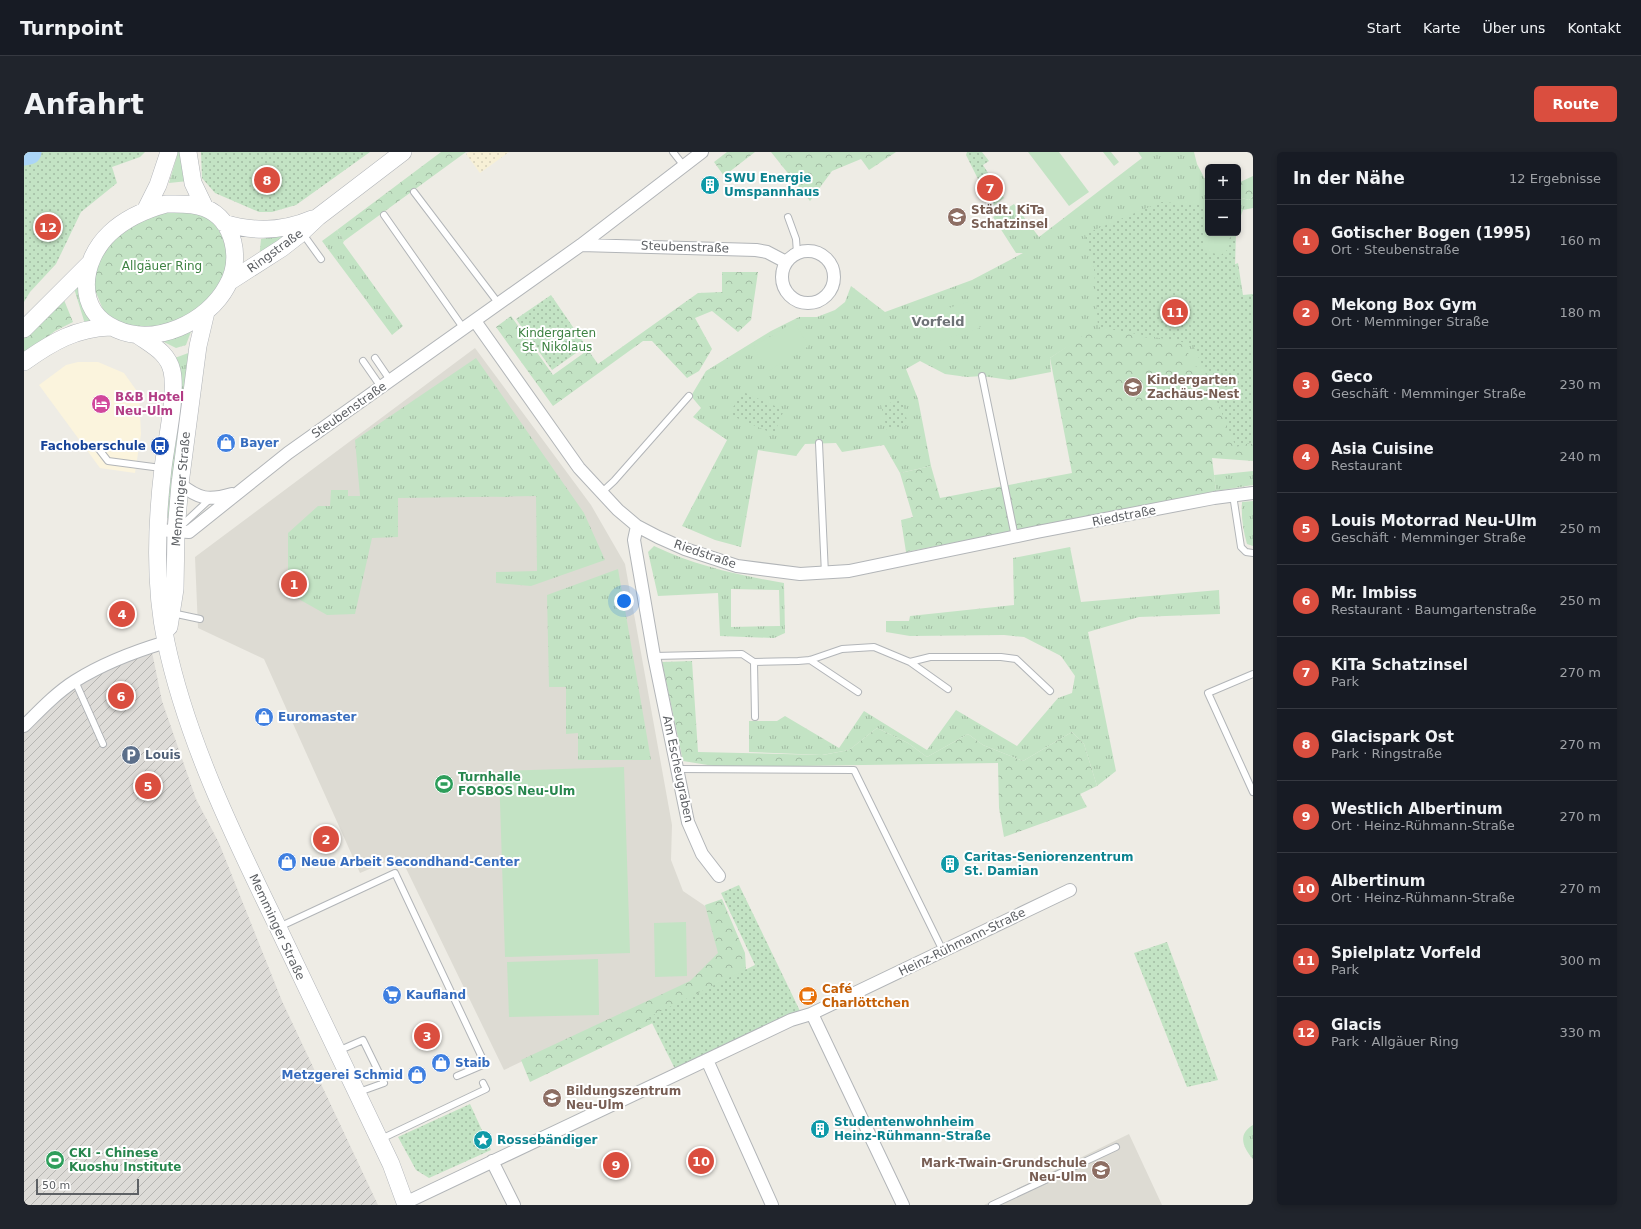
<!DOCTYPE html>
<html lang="de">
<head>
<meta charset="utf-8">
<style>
	:root { --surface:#171b24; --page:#20242c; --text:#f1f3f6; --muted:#9ea1a6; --line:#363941; --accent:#da4e3f }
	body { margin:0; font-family:"DejaVu Sans",sans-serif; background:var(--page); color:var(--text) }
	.controls { position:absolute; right:12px; top:12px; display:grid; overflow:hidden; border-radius:6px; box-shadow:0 2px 6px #0003 }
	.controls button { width:36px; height:36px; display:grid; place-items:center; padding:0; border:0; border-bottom:1px solid var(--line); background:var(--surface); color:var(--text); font:20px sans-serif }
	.scale { position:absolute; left:12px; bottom:10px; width:103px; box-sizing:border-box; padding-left:4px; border:2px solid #5d6064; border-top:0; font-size:11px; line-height:14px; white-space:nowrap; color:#5d6064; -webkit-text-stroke:3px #fff; paint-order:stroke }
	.you { position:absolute; left:600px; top:449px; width:14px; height:14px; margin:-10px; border:3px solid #fff; border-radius:50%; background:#1a73e8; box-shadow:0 0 0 6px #1a73e833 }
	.badge { display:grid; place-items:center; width:26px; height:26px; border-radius:50%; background:var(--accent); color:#fff; font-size:13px; font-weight:700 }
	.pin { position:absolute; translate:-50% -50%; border:2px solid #fff; box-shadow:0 1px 4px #0006 }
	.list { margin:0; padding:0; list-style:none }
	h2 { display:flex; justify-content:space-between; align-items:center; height:52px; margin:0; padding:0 16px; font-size:17px }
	h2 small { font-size:13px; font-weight:400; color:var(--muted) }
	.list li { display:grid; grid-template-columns:26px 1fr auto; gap:12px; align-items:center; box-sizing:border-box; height:72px; padding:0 16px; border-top:1px solid var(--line) }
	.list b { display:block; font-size:15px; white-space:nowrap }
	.list p { margin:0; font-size:13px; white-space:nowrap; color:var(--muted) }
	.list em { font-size:13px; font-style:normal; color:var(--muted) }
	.map { position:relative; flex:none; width:1229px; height:1053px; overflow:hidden; border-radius:6px }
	header { display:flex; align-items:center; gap:24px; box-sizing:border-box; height:56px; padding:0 20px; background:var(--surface); border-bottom:1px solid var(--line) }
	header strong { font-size:19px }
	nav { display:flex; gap:22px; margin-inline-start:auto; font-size:14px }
	.intro { display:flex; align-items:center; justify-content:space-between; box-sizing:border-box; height:96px; padding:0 24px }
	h1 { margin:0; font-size:28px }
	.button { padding:10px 18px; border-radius:6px; background:var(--accent); color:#fff; font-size:14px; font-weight:700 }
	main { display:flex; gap:24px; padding:0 24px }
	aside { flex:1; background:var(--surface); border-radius:6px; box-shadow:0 2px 6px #0003 }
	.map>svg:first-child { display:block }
	.commercial { fill:#fbf4dd }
	.industrial { fill:url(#industrial-furrows) }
	.education { fill:#dddbd3 }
	.grass { fill:url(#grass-tufts); fill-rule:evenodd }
	.forest { fill:url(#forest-crowns) }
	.sand { fill:url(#sand-dots) }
	.park { fill:url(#park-dots) }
	.garden { fill:#c3e3c4 }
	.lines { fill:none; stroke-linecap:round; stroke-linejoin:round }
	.river { stroke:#abd5f7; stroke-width:25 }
	.lane-casing { stroke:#b2b5b8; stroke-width:8 }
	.street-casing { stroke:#b2b5b8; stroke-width:14 }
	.secondary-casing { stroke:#b1b4b8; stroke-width:18 }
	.lane { stroke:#fff; stroke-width:6 }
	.street { stroke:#fff; stroke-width:12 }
	.secondary { stroke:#fff; stroke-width:17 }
	.labels { text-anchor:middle; stroke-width:4; stroke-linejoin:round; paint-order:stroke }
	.culture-label { font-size:12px; font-weight:bold; fill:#0d838f; stroke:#fff; text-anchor:start }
	.education-label { font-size:12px; font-weight:bold; fill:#785e54; stroke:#fff; text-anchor:start }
	.street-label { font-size:12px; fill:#5d6064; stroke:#fff }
	.park-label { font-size:12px; fill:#3d8242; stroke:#fff }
	.hotel-label { font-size:12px; font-weight:bold; fill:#b23c85; stroke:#fff; text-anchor:start }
	.shop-label { font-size:12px; font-weight:bold; fill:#366cbe; stroke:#fff; text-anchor:start }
	.transit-label { font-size:12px; font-weight:bold; fill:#164399; stroke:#fff; text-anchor:end }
	.service-label { font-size:12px; font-weight:bold; fill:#4e5e75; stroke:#fff; text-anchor:start }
	.leisure-label { font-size:12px; font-weight:bold; fill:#27864d; stroke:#fff; text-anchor:start }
	.food-label { font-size:12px; font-weight:bold; fill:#c56008; stroke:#fff; text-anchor:start }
	.neighbourhood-label { font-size:13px; font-weight:bold; fill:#6e7276; stroke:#fff }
</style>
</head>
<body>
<header>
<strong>Turnpoint</strong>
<nav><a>Start</a><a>Karte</a><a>Über uns</a><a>Kontakt</a></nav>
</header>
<div class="intro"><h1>Anfahrt</h1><a class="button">Route</a></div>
<main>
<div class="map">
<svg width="1229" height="1053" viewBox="0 0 1229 1053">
	<defs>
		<pattern id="industrial-furrows" width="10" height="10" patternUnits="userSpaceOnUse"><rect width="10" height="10" fill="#dddbd7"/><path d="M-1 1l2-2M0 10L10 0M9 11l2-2" fill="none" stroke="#b6b5b2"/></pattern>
		<pattern id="grass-tufts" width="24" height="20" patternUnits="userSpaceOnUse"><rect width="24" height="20" fill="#c3e3c4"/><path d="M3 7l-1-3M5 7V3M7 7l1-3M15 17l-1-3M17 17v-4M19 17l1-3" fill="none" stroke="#a2bba3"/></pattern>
		<pattern id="forest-crowns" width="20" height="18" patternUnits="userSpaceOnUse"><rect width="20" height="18" fill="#c3e3c4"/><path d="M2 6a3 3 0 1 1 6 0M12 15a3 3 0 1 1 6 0" fill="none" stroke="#a2bba3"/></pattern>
		<pattern id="sand-dots" width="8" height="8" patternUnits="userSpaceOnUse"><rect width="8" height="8" fill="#f7f0d6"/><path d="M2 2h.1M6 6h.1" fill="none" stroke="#d6d0ba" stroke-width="1.8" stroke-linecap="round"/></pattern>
		<pattern id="park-dots" width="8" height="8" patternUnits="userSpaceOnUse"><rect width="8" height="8" fill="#c3e3c4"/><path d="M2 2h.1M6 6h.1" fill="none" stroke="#a2bba3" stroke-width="1.8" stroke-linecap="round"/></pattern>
	</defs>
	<rect width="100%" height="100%" fill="#eeece5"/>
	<!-- commercial -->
	<path class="commercial" d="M54,210H74L100,221L115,242L117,282L111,321L76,316L15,233L42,213Z"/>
	<!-- industrial -->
	<path class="industrial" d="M127,495L138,549L172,647L195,691L258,849L354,1053H0V575L51,529Z"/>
	<!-- education -->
	<path class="education" d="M451,196L567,353L601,412L648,673L647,708L659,739L690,760L705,811L480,918L376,704L336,721L240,507L174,476L171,405Z
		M1105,982L1138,1053H960Z"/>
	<!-- grass -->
	<path class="grass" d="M154,0H159L164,29L145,31Z
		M1114,0H1170L1173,12L1184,33V81L1209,113L1214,111L1219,143L1229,142V291L1226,292L1201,266L1043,195L1026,206L1027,220L986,228L958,224L943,225L921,222L896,209L882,217L894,247L907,314L876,321L860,293L818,300L812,291L781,292L772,304L734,298L717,395L691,388L658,374L703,288L669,265L677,256L667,244L682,219L747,179L775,165H793L811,158L821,150L827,134L861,160L948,128L999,101H992L969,65L990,52L1015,85L1118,6Z
		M1229,44V56L1219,58L1214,72V45L1225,48Z
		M313,78L320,89L319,91L379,174L368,183L298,89Z
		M271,81L235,107L237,87Z
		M53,127C54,144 58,157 69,170L61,172L49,133Z
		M169,174L162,193L152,196L132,186Z
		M167,200L148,366H139L148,207Z
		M452,206L560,361L581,408L507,434L472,431V420L513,419L512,344L374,346V385L348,386L331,462L303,463L264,441V381L294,354H306L307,338H324V344H336L331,288Z
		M1229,319V333L1192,339L1190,323Z
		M1229,349V394L1223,392C1219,378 1217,365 1218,350Z
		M630,394C672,414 714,423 760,431L761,481L750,486L696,484L694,441L634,444L624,400ZM707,437L755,438L756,474L707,475Z
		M1046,395L1057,450L1195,438L1196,462L1115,465L1064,480L1092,619L1073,634L1060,592L1048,580L999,609L959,593L944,582L903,605L884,591L853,576L825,598L798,603L725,600V569H753L761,564L815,596L840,559L903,598L932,558L993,594L1034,546L1048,541L1051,524L1037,504L1000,485L980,483L886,484L862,480V469H885L886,464L990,453L989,406Z
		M594,417L627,608H554V581L542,582V535H525L523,443Z
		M1229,973V1007C1219,996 1213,982 1229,973Z"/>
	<!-- forest -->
	<path class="forest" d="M417,0H442L320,89L313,78Z
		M703,0H731L700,24L690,10Z
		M747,0H872L845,18L837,7L808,19L786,49Z
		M1229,24V44L1225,48L1214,45V31Z
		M154,54L189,66L206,95L203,121L181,151L157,168L129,178L100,176L80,160L71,138V116L92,80Z
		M698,120H734L727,168L714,180L688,159L671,166L688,197L675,219L663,226L628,189H619L529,254L472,175L487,164L529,223L564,198L574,212L674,141L698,140Z
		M40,148L49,170L31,179L0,203V182Z
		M1067,178H1083L1159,192L1201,266L1226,292L1229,291V309L1188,306L1192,339L882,400L877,368L889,365L876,321L907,314L916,346L1048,321L1026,206Z
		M668,509L674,600L799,603L825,598L853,576L884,591L903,605L944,582L959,593L999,609L1048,580L1060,592L1073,634L1056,642L1063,655L980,685L975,656L974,611L696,615L659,609L638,510Z
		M698,747L721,801L723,832L660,856L506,930L497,908L666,829L694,801L681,753Z"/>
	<!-- sand -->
	<path class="sand" d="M445,0H485L456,21L442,2Z"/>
	<!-- park -->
	<path class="park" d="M0,0H121L116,5L88,15L93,31L57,60L32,112L6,140L0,150Z
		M177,0H346L272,53L248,60H235L191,41L178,26Z
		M943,0H958L965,9L959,13L980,46L968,55L942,3Z
		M1137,50L1184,53V81H1212L1211,116L1219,145L1229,144V290L1212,295L1169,192L1074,175L1070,117L1061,82Z
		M527,143L562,194L528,218L492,167Z
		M717,239L760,258L750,282L706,263Z
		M878,248L884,273L863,278L857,253Z
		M715,733L777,861L653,921L625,865L731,813L697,741Z
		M1143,790L1194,928L1163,935L1110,801Z
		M446,952L467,998L405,1026L392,1018L374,985Z"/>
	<!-- garden -->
	<path class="garden" d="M1004,0H1035L1065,40L1045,54Z
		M1079,0H1087L1095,10L1090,14Z
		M1184,68V81H1209L1204,89L1203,98L1197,103L1184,100L1180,94C1182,85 1180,78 1184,68Z
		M947,149L956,176L908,191L899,164Z
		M770,170L785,194L744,219L729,195Z
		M600,615L606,801L481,805L475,619Z
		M662,770L663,824L631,825L630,771Z
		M574,807L575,863L485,865L483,810Z"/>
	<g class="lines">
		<!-- river -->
		<path class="river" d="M0,1L5,0"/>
		<!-- lane casing -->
		<g class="lane-casing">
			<path id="lane" d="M649,0L660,14
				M390,40L475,152
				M360,63L440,177
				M764,65L772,87L773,101
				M279,82L297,107
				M351,206L366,228
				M339,209L357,235
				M958,224L991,385
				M795,291L801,422
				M74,296L84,309L137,316
				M577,341L590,329L665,244
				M1209,343L1217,395L1222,400L1229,401
				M157,374L186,347
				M148,461L176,467
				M630,504L718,502L730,510L774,509L786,508L818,497L850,495L886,510L906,505H977L992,507L1026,539
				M786,508L834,540
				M730,510L731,565
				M886,510L924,537
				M1229,522L1184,541L1229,640
				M51,529L79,592
				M654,617L830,618L919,799
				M255,775L371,721L461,912L433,924
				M314,899L339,888L360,931L335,940
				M357,987L462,937L459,931
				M968,1053L1092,995"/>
		</g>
		<!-- street casing -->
		<g class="street-casing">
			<path id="street" d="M557,93L732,98L743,100L762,110
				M758 125a26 26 0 1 1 52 0a26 26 0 1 1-52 0Z
				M451,169L555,316L594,358L613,374L634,385L661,397L713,414L776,422L825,419L1013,380L1190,346L1229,341
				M156,332C175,347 184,349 208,342
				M613,374L610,388L630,504L664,670L678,702L695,724
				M133,378L165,380L264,301L557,93L678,0
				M0,574C16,558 32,541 51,529C78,512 112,499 142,490
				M787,862L1046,738
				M683,908L748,1053
				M468,1009L490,1053
				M381,1051L767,868L787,862L790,866L879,1053"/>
		</g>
		<!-- secondary casing -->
		<g class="secondary-casing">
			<path id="secondary" d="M164,0L169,31L181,56
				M142,52C155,52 168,51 181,56C211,68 218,108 203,134C184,170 131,195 92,177C50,159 57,108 86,81C102,66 120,58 142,52Z
				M122,57L134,33L145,0
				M200,71C229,80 260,79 288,67
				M205,130L258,96L276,82L294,65L379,0
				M0,177L65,112
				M115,184C129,194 144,201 148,219C153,242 142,291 139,316C132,374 130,433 142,490C162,585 207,679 249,765C288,847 328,929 367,1012L382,1053
				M0,210C28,190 52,176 87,175
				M145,475L151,437L152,379L156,332L174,194L182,160"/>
		</g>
		<!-- lane -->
		<use href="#lane" class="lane"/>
		<!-- street -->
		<use href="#street" class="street"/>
		<!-- secondary -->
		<use href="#secondary" class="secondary"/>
	</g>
	<!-- icons -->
	<defs>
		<g id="building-disc" transform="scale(1)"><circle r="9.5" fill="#0f9aa8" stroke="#fff"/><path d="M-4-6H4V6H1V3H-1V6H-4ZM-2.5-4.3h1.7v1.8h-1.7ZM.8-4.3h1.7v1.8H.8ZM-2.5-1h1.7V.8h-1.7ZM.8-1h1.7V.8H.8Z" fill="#fff"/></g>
		<g id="school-disc" transform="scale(1)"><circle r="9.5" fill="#8d6e63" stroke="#fff"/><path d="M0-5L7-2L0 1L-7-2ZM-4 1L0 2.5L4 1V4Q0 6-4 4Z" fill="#fff"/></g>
		<g id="hotel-disc" transform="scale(1)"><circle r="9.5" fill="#d1479c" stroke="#fff"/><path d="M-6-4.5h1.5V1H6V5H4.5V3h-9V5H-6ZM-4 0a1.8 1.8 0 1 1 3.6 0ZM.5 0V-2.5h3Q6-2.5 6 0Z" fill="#fff"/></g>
		<g id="shop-disc" transform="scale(1)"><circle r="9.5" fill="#3f7fe0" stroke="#fff"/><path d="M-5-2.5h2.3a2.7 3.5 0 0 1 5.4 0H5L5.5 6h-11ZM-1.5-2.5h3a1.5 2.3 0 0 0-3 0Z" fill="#fff"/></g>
		<g id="bus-disc" transform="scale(1)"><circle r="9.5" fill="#1a4fb4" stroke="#fff"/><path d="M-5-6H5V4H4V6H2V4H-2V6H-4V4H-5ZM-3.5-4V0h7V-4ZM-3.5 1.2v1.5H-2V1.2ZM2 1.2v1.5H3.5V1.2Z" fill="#fff"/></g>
		<g id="parking-disc" transform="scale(1)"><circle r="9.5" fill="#5c6f8a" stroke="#fff"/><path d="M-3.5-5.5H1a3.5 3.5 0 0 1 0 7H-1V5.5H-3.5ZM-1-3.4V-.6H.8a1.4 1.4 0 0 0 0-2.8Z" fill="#fff"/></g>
		<g id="stadium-disc" transform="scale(1)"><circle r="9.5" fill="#2e9e5b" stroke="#fff"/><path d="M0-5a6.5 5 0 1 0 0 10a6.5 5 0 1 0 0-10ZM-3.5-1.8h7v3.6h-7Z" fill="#fff"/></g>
		<g id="supermarket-disc" transform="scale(1)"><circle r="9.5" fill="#3f7fe0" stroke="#fff"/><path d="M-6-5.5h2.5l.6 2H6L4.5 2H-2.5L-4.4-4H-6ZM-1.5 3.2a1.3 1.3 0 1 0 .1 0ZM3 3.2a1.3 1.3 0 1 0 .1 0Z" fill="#fff"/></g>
		<g id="cafe-disc" transform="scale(1)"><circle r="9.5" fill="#e8710a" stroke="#fff"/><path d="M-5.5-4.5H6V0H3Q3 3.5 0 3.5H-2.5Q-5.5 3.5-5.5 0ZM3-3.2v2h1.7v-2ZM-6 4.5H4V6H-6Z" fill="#fff"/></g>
		<g id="sight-disc" transform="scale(1)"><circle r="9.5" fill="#0f9aa8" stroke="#fff"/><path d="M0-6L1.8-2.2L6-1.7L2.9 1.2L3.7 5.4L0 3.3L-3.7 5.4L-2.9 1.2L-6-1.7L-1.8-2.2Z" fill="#fff"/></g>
	</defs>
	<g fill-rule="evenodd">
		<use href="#building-disc" x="686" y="33"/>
		<use href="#school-disc" x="933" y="65"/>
		<use href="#school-disc" x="1109" y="235"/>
		<use href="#hotel-disc" x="77" y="252"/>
		<use href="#shop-disc" x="202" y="291"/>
		<use href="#bus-disc" x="136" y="294"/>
		<use href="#shop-disc" x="240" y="565"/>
		<use href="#parking-disc" x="107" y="603"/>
		<use href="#stadium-disc" x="420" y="632"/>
		<use href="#shop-disc" x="263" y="710"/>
		<use href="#building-disc" x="926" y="712"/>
		<use href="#supermarket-disc" x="368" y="843"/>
		<use href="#cafe-disc" x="784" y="844"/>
		<use href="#shop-disc" x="417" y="911"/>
		<use href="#shop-disc" x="393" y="923"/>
		<use href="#school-disc" x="528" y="946"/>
		<use href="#building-disc" x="796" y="977"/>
		<use href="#sight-disc" x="459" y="988"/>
		<use href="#stadium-disc" x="31" y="1008"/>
		<use href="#school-disc" x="1077" y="1018"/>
	</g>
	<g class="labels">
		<!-- culture labels -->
		<g class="culture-label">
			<text x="700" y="30">SWU Energie<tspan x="700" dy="14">Umspannhaus</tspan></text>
			<text x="940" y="709">Caritas-Seniorenzentrum<tspan x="940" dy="14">St. Damian</tspan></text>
			<text x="810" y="974">Studentenwohnheim<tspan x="810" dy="14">Heinz-Rühmann-Straße</tspan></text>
			<text x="473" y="992">Rossebändiger</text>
		</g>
		<!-- education labels -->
		<g class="education-label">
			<text x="947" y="62">Städt. KiTa<tspan x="947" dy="14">Schatzinsel</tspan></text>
			<text x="1123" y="232">Kindergarten<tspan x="1123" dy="14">Zachäus-Nest</tspan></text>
			<text x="542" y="943">Bildungszentrum<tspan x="542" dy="14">Neu-Ulm</tspan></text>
			<text x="1063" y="1015" text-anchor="end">Mark-Twain-Grundschule<tspan x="1063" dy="14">Neu-Ulm</tspan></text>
		</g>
		<!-- street labels -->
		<g class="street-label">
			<text transform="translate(661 95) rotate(2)" y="4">Steubenstraße</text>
			<text transform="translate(251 99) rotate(-36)" y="4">Ringstraße</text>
			<text transform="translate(325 258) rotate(-35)" y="4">Steubenstraße</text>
			<text transform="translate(157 337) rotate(-85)" y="4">Memminger Straße</text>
			<text transform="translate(1100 364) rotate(-11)" y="4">Riedstraße</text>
			<text transform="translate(681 402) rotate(19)" y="4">Riedstraße</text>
			<text transform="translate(654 617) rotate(78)" y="4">Am Escheugraben</text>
			<text transform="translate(253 775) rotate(65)" y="4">Memminger Straße</text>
			<text transform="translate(938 790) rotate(-26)" y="4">Heinz-Rühmann-Straße</text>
		</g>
		<!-- park labels -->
		<g class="park-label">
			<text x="138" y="118">Allgäuer Ring</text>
			<text x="533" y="185">Kindergarten<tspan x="533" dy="14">St. Nikolaus</tspan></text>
		</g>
		<!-- hotel labels -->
		<g class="hotel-label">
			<text x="91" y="249">B&amp;B Hotel<tspan x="91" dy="14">Neu-Ulm</tspan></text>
		</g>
		<!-- shop labels -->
		<g class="shop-label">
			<text x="216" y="295">Bayer</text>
			<text x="254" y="569">Euromaster</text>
			<text x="277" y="714">Neue Arbeit Secondhand-Center</text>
			<text x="382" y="847">Kaufland</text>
			<text x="431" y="915">Staib</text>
			<text x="379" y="927" text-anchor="end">Metzgerei Schmid</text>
		</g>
		<!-- transit labels -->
		<g class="transit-label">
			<text x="122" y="298">Fachoberschule</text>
		</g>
		<!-- service labels -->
		<g class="service-label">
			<text x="121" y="607">Louis</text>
		</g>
		<!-- leisure labels -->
		<g class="leisure-label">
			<text x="434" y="629">Turnhalle<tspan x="434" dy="14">FOSBOS Neu-Ulm</tspan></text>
			<text x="45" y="1005">CKI - Chinese<tspan x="45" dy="14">Kuoshu Institute</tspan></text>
		</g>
		<!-- food labels -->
		<g class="food-label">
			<text x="798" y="841">Café<tspan x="798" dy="14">Charlöttchen</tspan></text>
		</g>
		<!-- neighbourhood labels -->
		<g class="neighbourhood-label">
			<text x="914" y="174">Vorfeld</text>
		</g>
	</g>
</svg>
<div class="controls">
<button>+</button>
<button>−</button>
</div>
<div class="scale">50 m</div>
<div class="you"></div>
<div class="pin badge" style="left:270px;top:432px">1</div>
<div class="pin badge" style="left:302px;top:687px">2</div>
<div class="pin badge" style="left:403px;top:884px">3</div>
<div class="pin badge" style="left:98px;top:462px">4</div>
<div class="pin badge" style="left:124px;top:634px">5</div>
<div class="pin badge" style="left:97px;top:544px">6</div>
<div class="pin badge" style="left:966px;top:36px">7</div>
<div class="pin badge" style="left:243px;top:28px">8</div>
<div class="pin badge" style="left:592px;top:1013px">9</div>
<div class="pin badge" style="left:677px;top:1009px">10</div>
<div class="pin badge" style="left:1151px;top:160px">11</div>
<div class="pin badge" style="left:24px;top:75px">12</div>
</div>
<aside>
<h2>In der Nähe<small>12 Ergebnisse</small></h2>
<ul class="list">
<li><span class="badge">1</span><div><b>Gotischer Bogen (1995)</b><p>Ort · Steubenstraße</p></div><em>160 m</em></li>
<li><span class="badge">2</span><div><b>Mekong Box Gym</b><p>Ort · Memminger Straße</p></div><em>180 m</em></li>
<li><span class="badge">3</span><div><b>Geco</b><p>Geschäft · Memminger Straße</p></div><em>230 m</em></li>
<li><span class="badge">4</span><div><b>Asia Cuisine</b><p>Restaurant</p></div><em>240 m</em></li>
<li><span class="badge">5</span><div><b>Louis Motorrad Neu-Ulm</b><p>Geschäft · Memminger Straße</p></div><em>250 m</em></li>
<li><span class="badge">6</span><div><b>Mr. Imbiss</b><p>Restaurant · Baumgartenstraße</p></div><em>250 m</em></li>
<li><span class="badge">7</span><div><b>KiTa Schatzinsel</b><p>Park</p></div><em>270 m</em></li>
<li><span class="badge">8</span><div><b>Glacispark Ost</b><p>Park · Ringstraße</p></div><em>270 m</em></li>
<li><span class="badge">9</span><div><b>Westlich Albertinum</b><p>Ort · Heinz-Rühmann-Straße</p></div><em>270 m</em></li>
<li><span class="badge">10</span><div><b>Albertinum</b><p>Ort · Heinz-Rühmann-Straße</p></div><em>270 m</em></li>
<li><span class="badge">11</span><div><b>Spielplatz Vorfeld</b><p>Park</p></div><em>300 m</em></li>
<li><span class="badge">12</span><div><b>Glacis</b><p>Park · Allgäuer Ring</p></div><em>330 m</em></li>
</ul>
</aside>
</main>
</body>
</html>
